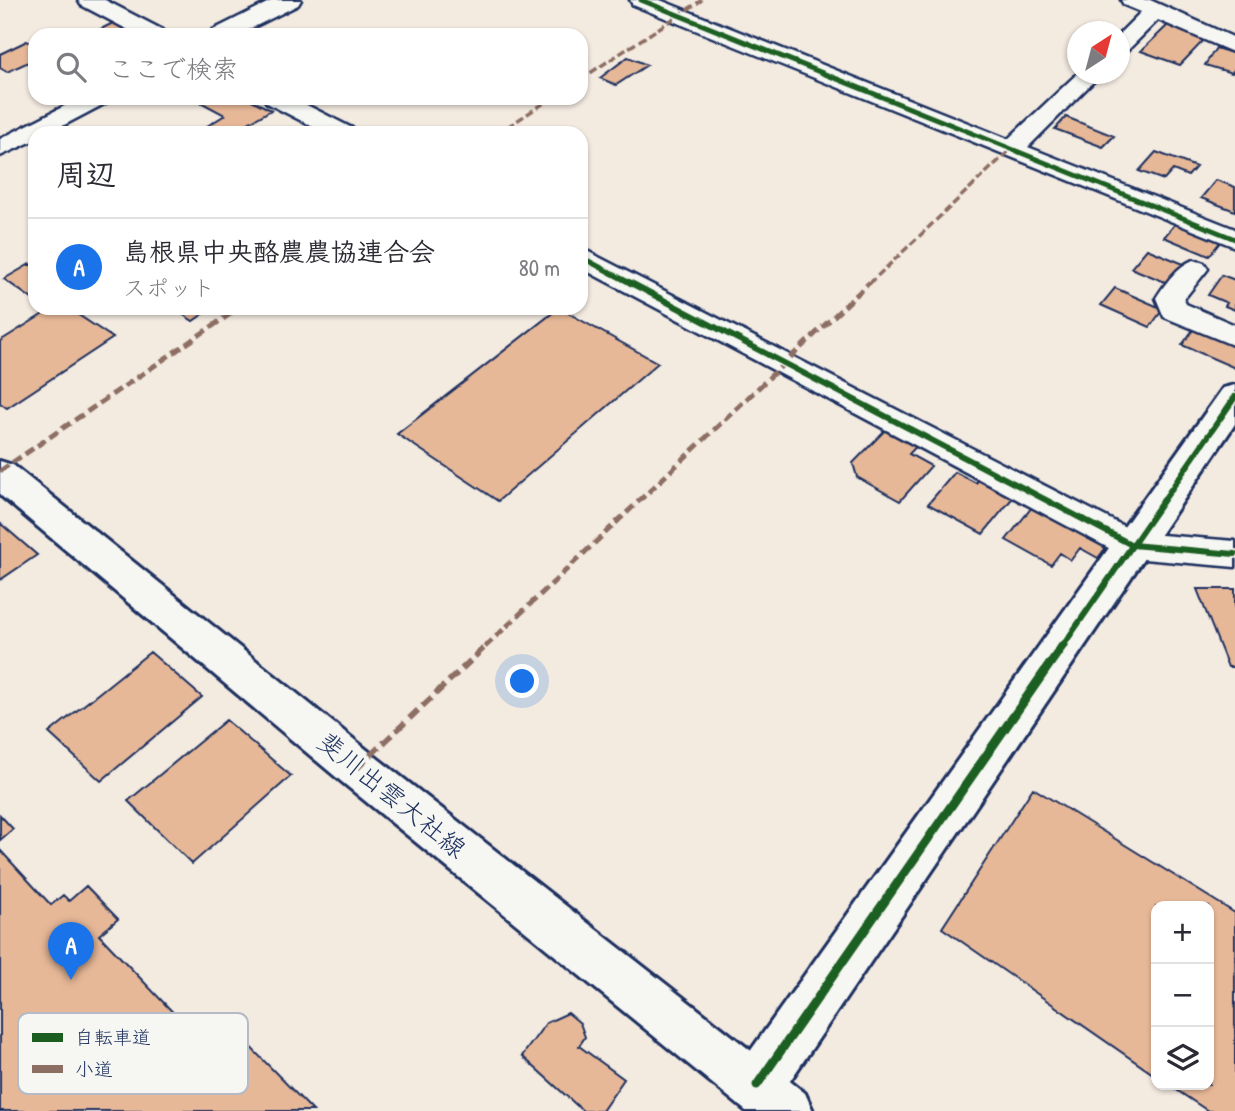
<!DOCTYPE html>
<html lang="ja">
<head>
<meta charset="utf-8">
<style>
	:root { --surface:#fff; --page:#f2f2f3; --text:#2b2b33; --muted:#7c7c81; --line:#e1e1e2; --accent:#1a73e8 }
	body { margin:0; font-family:"Patrick Hand","Klee One",sans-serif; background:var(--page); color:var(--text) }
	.controls { position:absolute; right:21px; bottom:21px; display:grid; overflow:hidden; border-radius:14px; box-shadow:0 2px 5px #0004 }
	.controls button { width:63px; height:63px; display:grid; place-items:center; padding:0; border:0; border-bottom:2px solid var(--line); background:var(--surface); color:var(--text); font:35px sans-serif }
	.compass { position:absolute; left:1067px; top:21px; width:63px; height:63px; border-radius:50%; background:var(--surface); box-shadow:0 2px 5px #0004; rotate:36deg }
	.you { position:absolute; left:523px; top:682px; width:24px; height:24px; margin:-18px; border:5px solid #fff; border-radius:50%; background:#1a73e8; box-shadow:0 0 0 10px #1a73e833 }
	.badge { display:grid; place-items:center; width:46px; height:46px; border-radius:50%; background:var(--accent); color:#fff; font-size:23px; font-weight:700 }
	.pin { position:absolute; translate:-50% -58px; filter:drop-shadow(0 2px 4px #0008) }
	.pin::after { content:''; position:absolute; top:37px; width:24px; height:21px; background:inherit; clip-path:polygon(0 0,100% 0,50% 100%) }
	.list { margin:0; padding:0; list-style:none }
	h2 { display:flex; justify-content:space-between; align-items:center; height:91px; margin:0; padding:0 28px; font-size:30px }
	h2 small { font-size:23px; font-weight:400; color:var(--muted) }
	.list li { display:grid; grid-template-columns:46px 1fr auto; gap:21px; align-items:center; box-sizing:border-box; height:98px; padding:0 28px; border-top:2px solid var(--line) }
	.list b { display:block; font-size:26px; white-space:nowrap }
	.list p { margin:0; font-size:23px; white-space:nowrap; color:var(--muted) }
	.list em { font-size:23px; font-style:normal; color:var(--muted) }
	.icon { flex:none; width:38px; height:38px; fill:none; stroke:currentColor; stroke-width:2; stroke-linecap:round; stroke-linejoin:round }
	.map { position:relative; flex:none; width:1235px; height:1111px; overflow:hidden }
	.search { position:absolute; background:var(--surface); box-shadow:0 2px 5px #0004; left:28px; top:28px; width:560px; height:77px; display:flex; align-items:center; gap:18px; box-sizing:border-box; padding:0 24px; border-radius:21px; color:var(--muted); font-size:26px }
	.panel { position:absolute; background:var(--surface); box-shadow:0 2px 5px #0004; left:28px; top:126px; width:560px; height:189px; border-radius:21px }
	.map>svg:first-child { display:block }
	.building { fill:#e7b898; stroke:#1b2f5e; stroke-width:2 }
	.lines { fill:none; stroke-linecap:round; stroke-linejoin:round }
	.minor-casing { stroke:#1b2f5e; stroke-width:5 }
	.tertiary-casing { stroke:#1b2f5e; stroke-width:6 }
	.secondary-casing { stroke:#1b2f5e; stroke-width:6 }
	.minor { fill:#f6f6f2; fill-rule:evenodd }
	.tertiary { fill:#f6f6f2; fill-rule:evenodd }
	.secondary { fill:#f6f6f2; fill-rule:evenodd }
	.quiet-far2 { stroke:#8d6e63; stroke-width:3.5; stroke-dasharray:8 3.5; stroke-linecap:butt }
	.quiet-far1 { stroke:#8d6e63; stroke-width:5; stroke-dasharray:10 5; stroke-linecap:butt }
	.quiet { stroke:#8d6e63; stroke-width:6; stroke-dasharray:12 6; stroke-linecap:butt }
	.cycleway-far2-casing { stroke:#f6f6f2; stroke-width:9 }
	.cycleway-far1-casing { stroke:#f6f6f2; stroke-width:10 }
	.cycleway-casing { stroke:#f6f6f2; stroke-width:13 }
	.cycleway-far2 { stroke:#1b5e20; stroke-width:5 }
	.cycleway-far1 { stroke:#1b5e20; stroke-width:6 }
	.cycleway { stroke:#1b5e20; stroke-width:9 }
	.labels { text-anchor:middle; stroke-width:5; stroke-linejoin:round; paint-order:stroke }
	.street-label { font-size:26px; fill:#1b2f5e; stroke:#f6f6f2 }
	.key { fill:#f6f6f2; stroke:#b4bac6; stroke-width:2 }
	.key-label { font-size:19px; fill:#1b2f5e }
</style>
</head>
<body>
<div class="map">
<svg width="1235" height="1111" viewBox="0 0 1235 1111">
	<rect width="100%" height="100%" fill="#f3eae0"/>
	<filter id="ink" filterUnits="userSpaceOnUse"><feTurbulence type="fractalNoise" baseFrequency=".0143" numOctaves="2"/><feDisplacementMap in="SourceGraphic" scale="14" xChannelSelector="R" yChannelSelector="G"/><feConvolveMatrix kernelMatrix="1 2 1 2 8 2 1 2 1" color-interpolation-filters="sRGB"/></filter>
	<g filter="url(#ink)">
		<!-- building -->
		<path class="building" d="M117,21L143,35H89Z
			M1168,25L1206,38L1180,65L1141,51Z
			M27,41L35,46V59L7,72L0,68V54Z
			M1216,48L1235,54V68L1232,73L1205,65Z
			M628,57L647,65L616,85L600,78Z
			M193,98H248L271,110L231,133H213L204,128L225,115Z
			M1066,117L1114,136L1103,147L1055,129Z
			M1156,152L1196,167L1188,176L1173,170L1164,180L1139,171Z
			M1216,180L1235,187V211L1201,198Z
			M1176,223L1221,241L1209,256L1164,237Z
			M1147,249L1186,265L1170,284L1131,268Z
			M30,264L35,268V301L4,279Z
			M1222,275L1235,280V310L1225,306L1227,303L1208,295Z
			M1115,288L1163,309L1150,327L1101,305Z
			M53,308H68L113,338L7,408L0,403V341Z
			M173,308H212L193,321Z
			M559,308L658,363L498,501L397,434Z
			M1195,327L1235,344V368L1182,345Z
			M891,424L922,440L909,454L931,466L900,501L857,477L853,463Z
			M955,472L976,483L981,477L1015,495L983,534L928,504Z
			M1036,502L1110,542L1098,558L1080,548L1071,560L1060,553L1051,565L1006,540Z
			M0,523L37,555L0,580Z
			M1197,589H1235V667H1228Z
			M150,652L202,697L101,781L49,733Z
			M226,720L291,776L192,864L128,801Z
			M1033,788L1235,913V1111H1208L1169,1085H1209V906H1156V1076L942,928Z
			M0,815L13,829L0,840Z
			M0,850L51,905L63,895L69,901L86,886L118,919L99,935L207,1048L229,1025L313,1111H0Z
			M568,1013L580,1023L585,1037L579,1046L624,1079L602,1111H583L522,1056L546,1023Z"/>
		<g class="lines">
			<!-- minor casing -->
			<g class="minor-casing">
				<path id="minor" d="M78,0H105L163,30L166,35H138L81,5Z
					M273,0H301L298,5L238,35H210L213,30Z
					M630,0H660L1008,139L1078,73L1101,74L1028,147L1235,229V247L633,5Z
					M1121,0H1150L1235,38V53L1158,20L1128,50L1120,52V33L1141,12L1124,5Z
					M80,98H110L106,103L49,133H35V140L0,156V139Z
					M263,98H293L352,128L355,133H325L267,103Z
					M581,248L1137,533L1235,541V567L1132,558L1120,554L581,268Z
					M1194,260L1204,263L1208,269L1184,299L1186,304L1235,325V346L1164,317L1156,298C1165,284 1178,265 1194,260Z"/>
			</g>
			<!-- tertiary casing -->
			<g class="tertiary-casing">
				<path id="tertiary" d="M1235,385V424L775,1103L757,1111L739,1103L731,1085L739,1067L1223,388Z"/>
			</g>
			<!-- secondary casing -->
			<g class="secondary-casing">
				<path id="secondary" d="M0,461L13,465L372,754L805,1093L813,1111H746L342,782L0,495Z"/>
			</g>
			<!-- minor -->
			<use href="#minor" class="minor"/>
			<!-- tertiary -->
			<use href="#tertiary" class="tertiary"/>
			<!-- secondary -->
			<use href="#secondary" class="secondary"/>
			<!-- quiet-far2 -->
			<path class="quiet-far2" d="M581,79L702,0
				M498,133L552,98
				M869,284L1012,148"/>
			<!-- quiet-far1 -->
			<path class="quiet-far1" d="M0,471L239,308
				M485,647L870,282"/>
			<!-- quiet -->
			<path class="quiet" d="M357,768L487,645"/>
			<!-- cycleway-far2 casing -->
			<g class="cycleway-far2-casing">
				<path id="cycleway-far2" d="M641,0L1235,239
					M581,257L632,284"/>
			</g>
			<!-- cycleway-far1 casing -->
			<g class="cycleway-far1-casing">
				<path id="cycleway-far1" d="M629,282L1132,545L1235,554
					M1062,647L1235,397"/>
			</g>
			<!-- cycleway casing -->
			<g class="cycleway-casing">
				<path id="cycleway" d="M757,1085L1063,645"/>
			</g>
			<!-- cycleway-far2 -->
			<use href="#cycleway-far2" class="cycleway-far2"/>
			<!-- cycleway-far1 -->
			<use href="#cycleway-far1" class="cycleway-far1"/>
			<!-- cycleway -->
			<use href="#cycleway" class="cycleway"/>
		</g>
	</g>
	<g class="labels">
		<!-- street labels -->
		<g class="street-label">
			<text transform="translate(392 795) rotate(39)" y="9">斐川出雲大社線</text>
		</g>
	</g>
	<!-- legend -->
	<rect x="18" y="1013" width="230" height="81" rx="10" class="key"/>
	<rect x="32" y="1033" width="31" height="9" fill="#1b5e20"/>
	<rect x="32" y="1065" width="31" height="8" fill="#8d6e63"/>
	<g class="key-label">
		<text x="75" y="1044">自転車道</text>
		<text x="75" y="1076">小道</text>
	</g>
</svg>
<div class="controls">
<button>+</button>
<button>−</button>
<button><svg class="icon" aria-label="layers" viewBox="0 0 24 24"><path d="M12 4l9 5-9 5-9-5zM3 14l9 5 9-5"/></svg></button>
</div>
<svg class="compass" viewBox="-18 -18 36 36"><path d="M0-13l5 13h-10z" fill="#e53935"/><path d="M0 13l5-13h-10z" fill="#7c7c81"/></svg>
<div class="you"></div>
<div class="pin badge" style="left:71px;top:980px">A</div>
<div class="search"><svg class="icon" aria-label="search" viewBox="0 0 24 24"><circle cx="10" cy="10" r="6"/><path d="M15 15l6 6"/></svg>ここで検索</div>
<section class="panel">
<h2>周辺<small></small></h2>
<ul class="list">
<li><span class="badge">A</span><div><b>島根県中央酪農農協連合会</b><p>スポット</p></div><em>80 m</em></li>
</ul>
</section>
</div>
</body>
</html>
